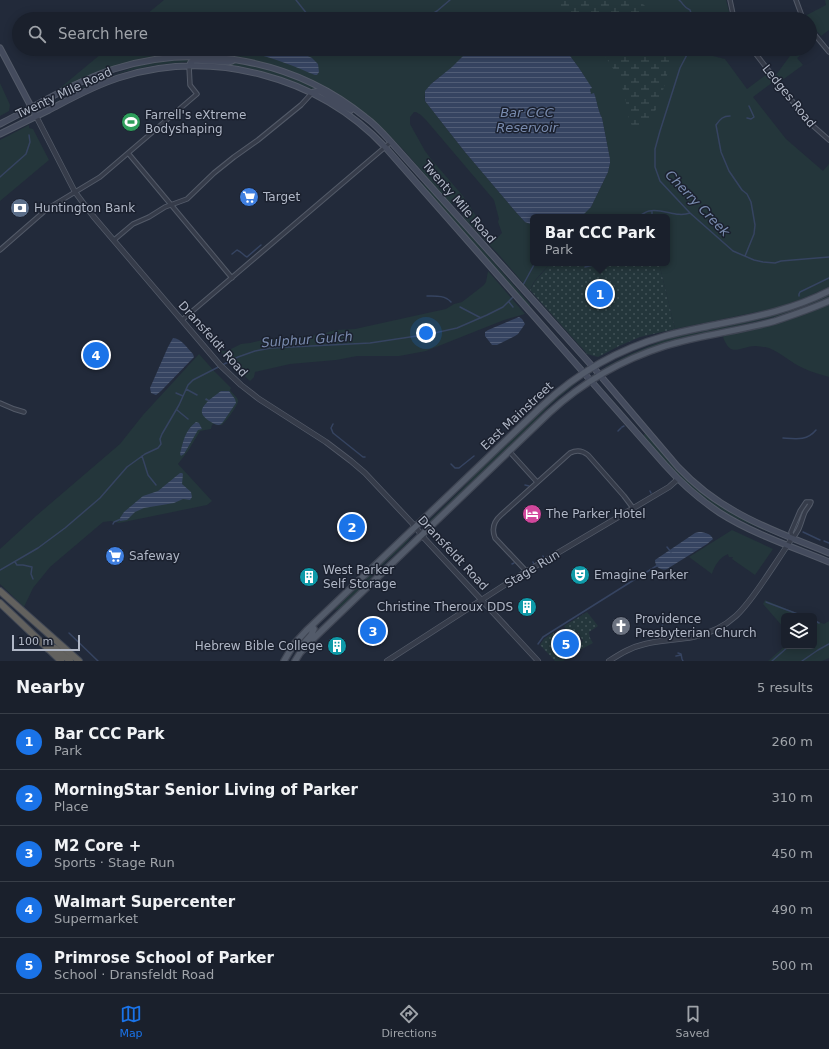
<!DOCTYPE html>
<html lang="en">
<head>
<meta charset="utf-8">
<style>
	:root { --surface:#1a202c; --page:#272d38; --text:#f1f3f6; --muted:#9fa3a9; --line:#383e48; --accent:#1a73e8 }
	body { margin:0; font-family:"DejaVu Sans",sans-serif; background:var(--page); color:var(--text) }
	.controls { position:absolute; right:12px; bottom:12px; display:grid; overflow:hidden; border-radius:6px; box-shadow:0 2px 10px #0003 }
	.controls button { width:36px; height:36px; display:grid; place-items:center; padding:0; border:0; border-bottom:1px solid var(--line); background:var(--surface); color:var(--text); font:20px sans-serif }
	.scale { position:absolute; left:12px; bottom:10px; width:68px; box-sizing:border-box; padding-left:4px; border:2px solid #b0b7c6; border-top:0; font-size:11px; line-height:14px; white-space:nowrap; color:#b0b7c6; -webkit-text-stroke:3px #1b212f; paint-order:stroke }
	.you { position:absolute; left:426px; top:333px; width:14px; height:14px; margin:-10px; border:3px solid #fff; border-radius:50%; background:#1a73e8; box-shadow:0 0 0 6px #1a73e833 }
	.badge { display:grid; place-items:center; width:26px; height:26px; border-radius:50%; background:var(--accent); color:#fff; font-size:13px; font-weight:700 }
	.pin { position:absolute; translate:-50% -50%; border:2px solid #fff; box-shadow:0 1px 4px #0006 }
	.popup { position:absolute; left:530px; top:214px; width:140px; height:52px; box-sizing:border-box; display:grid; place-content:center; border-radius:6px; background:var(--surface); filter:drop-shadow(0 1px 3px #0005); font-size:13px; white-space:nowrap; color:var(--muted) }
	.popup b { font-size:15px; color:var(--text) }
	.popup::after { content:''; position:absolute; left:50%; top:100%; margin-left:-8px; border:8px solid transparent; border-top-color:var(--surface) }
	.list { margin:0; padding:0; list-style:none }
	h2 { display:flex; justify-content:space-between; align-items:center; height:52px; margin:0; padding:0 16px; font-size:17px }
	h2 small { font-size:13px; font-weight:400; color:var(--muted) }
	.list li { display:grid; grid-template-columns:26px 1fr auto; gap:12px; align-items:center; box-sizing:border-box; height:56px; padding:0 16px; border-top:1px solid var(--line) }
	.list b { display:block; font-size:15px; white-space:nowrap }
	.list p { margin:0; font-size:13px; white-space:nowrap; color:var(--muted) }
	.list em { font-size:13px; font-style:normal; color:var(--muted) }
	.icon { flex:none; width:22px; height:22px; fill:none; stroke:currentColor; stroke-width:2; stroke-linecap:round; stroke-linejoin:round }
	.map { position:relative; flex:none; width:829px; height:661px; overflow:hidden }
	.search { position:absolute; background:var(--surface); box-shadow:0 2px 10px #0003; left:12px; right:12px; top:12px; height:44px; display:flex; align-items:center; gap:10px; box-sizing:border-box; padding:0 14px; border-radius:22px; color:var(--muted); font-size:15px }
	.sheet { height:332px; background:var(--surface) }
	nav { display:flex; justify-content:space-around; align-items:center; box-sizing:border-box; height:56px; border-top:1px solid var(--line); background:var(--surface); font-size:11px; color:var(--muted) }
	nav a { display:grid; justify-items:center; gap:2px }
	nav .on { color:var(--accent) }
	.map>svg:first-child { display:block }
	.grass { fill:#24363b; fill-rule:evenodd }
	.wetland { fill:url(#wetland-marsh) }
	.park { fill:url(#park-dots) }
	.water { fill:url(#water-rules) }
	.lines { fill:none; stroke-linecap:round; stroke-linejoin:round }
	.stream { stroke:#364461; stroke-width:1.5 }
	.minor-casing { stroke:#535a68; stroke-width:5.5 }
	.tertiary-casing { stroke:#535a68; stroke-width:6 }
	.secondary-casing { stroke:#535a68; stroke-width:7 }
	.primary-casing { stroke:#3f4553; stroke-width:8 }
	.trunk-casing { stroke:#404755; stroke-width:8 }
	.minor { stroke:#363c4a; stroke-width:3.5 }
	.tertiary { stroke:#363c4a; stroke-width:4.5 }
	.secondary { stroke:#444b5d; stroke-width:5 }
	.primary { stroke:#535b6a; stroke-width:5.5 }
	.trunk { stroke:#62615e; stroke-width:6 }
	.labels { text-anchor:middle; stroke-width:3; stroke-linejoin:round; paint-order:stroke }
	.street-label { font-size:12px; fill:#b0b7c6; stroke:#1b212f }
	.poi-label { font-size:12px; fill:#b0b7c6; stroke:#1b212f; text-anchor:start }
	.water-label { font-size:13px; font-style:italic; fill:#798bae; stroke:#1b212f }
</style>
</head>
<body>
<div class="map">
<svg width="829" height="661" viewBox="0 0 829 661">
	<defs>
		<pattern id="wetland-marsh" width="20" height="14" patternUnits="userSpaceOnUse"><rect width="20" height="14" fill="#24363b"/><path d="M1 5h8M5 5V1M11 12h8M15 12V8" fill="none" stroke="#415156"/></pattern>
		<pattern id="park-dots" width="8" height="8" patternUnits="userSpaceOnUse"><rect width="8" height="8" fill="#24363b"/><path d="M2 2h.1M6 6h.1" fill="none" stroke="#415156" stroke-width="1.8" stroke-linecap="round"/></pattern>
		<pattern id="water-rules" width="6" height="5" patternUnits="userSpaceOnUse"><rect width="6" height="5" fill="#364461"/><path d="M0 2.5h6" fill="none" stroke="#515d76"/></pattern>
	</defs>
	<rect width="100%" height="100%" fill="#222a3a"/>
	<!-- grass -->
	<path class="grass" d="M164,0H726L731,19H528C522,16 512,17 506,19H141Z
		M825,0H829V30L821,36L810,23V19H807L805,16L826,5Z
		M107,49H470C464,55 458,62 452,68C442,77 422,85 425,101L465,152L515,211L525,222L533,225V263H551C544,271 532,281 530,291L499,255L463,217V210L457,204L450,203C425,176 402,145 374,121C306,61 211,40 124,64C100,70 77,83 54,93ZM414,112H416L421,115L426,120L494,200L499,219L498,222L502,233L497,238L491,240C487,237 481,231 479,226C479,224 479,221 478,219L463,196L431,159L425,151L410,124V117Z
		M565,49H706L705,54L725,59L747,89L767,74L773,82L753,97L786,139L823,171L829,164V287L802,299L776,308L675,329L659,263H667V217H579L591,207L608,172L610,163V159L602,118C598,111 597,101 594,94H591L590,89L591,88L579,68Z
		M795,49H808L797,58L803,65L781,81L776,75Z
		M191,59L187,62C159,64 132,68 106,78C85,86 65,97 45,107L85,86L137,66L159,62Z
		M216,63C226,63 237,63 247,64C262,66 305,80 316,88L312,89C281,75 250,67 216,63Z
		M0,83L10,105L9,111L0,116Z
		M29,125V128L33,129L49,160L0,201V140Z
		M393,151L417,179L433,192L530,304V306H528Z
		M488,271L525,314L504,320L426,351L399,356H357L336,360L290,364L255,372L254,377L250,381L234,366L218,349L223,351H227L241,344L250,343L267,339L319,335L335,330L355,329L432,312L446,309L454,304L462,302L484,285L486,282Z
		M829,294V297L811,306L788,314L668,342L636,353L606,368L605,367L628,355L671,337L780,313L809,303Z
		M829,304V377C820,374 811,372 803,368C791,363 777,349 765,347C762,347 758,346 756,346C740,346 731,359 723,337L726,334L781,322Z
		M199,354L215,372L231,388L230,390C232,393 237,397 238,400C239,405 226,421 222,425H217L213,424L212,425L211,429L200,431L188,451L178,464L212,501L207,505L119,523L111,521L103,522L50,567L33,588L24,607L0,584V549L36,516L120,444L143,415Z
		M580,380L551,404L524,433L434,519L427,525L426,524L463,488L487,462L540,411L557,396L570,385Z
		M644,434H647L684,477L715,502L747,521L778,536C761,528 741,522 725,512C693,493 668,465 644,437Z
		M732,530L773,549L755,575L732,559L733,557H729L728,554C720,557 714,566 712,574L689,557Z
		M411,538C401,549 390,558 379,568C370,578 347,610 334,610L406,540Z
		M765,600L804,616H784V628L763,604Z
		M814,620L824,624L829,621V658L822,661H768L785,646H814Z"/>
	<!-- wetland -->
	<path class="wetland" d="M546,0H639L658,19H574C565,11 556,5 546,0Z
		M600,49H673C667,73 662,113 641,129L634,128L631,124C627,115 627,104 624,93C619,76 610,63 600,49Z"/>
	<!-- park -->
	<path class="park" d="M551,263H659L675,329L640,337L619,346L598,357L587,354L583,349L579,345L530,290L535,281Z
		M587,612L598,626L589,632L590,638L593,643L578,651L576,646L583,641L577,632L570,636L564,626Z
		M554,632V634L559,644V645L560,648H562L568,658L563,661H555L540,645L544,639Z"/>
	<!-- water -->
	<path class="water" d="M228,49H293L312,58L318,64L319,72L317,75H315C287,63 259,52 228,49Z
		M470,49H565L579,68L592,88L590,89L591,94L594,93C597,101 598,111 602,118L610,159V163L608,172L591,207L584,214L579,217H533V225L525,222L515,211L465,152L425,101V91L431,84L452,67Z
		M519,317L522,319L525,324L518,334L515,336L497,345H492L485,336V332L488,330Z
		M173,338C181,338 187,348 193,354L194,357L161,391L156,395L151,393L150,388L168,347Z
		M221,391H229L235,399L236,403L223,422C221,424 221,425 218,425C213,424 203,418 202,413C201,408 205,405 208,401L205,400L206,398L209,400Z
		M196,422L199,423L202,429L198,430L184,454L181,456L180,454C183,442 185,430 196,422Z
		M180,473H182L183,474L182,484L191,492L192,497L190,500L183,499L174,503L144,508L135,512L127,520L120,521V518L124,512L143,496L158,491Z
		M699,532C705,532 711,534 713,539L707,544L667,569C661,571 655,567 655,560L695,533Z"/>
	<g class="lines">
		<!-- stream -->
		<path class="stream" d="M296,0L311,19
			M679,0C684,4 683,7 690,10L693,19
			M424,19L437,11L450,0
			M690,49L680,68L660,131L655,149V167L660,181L690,213L733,251L754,260L763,262L775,263L781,261L829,257
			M730,116C723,116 720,119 716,125L721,152L729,171L742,190L747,194L751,202L755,225L754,234L745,256
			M747,118L751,119L754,117L749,106
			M0,177L26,154L30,142L29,135
			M652,216V211
			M638,217C641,215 645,212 649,211C663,208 676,218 690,213
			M232,254L237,250C242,252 244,256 247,257L261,245
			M585,267L602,263
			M523,285L535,263
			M427,296C435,296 445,295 451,302
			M799,296V294L800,292L829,278
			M509,302L513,307
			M460,307L481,318
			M186,389L197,395
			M176,393L183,396
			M177,410L188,419
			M333,424L331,428L333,433L363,457H365
			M622,427L624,426
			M618,431L621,428
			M783,438C796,439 807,441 816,430
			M142,456L148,475L156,485
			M451,464L455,468H459L474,456
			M525,485L529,486
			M650,491L651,493
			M113,524L114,522L121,519
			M803,532L820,540
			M824,541L829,543
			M667,547L671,552
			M543,556L544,558
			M15,562L17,565H23L32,567L31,574L33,579
			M533,562L534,564
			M512,564L514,563
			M0,570L38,548L65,528L100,498L127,467L145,454L158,448L161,444L160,439L162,434L179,405L188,385L193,380L238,357L255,351L271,348L370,343L430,334L457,328L487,315L503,307L514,296
			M635,577L637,578L658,565
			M766,602L803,616
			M664,618L662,627L664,631
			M814,620L819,623
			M69,633L98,661
			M538,644L543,637L637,578
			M678,653L681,654L682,659L683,661
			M676,656L681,655
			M772,661L789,646
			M802,661L818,650L829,644"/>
		<!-- minor casing -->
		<g class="minor-casing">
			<path id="minor" d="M730,0L734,19
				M796,0L803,19
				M810,29L829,52
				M752,49L803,115L812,125L829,140
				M128,153L232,278
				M114,240L133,224L149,217L165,207L187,199L214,173L234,157L258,140L301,105L312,93
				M0,250L47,209L100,177L197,94L190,85L189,66
				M182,320L391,142
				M0,403L14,409L24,412
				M509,451L537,482
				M806,502H811C810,506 807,508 805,512C801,521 800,532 792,538L791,532L800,511Z
				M527,572L495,538C491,528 494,521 501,515L570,453C576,450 582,450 588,455L624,496L633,508"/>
		</g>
		<!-- tertiary casing -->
		<g class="tertiary-casing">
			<path id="tertiary" d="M36,116L75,192L93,216L220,365L241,385L259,399L326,442L351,461L365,473L412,523L425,539L538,661
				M387,661L517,577L669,487L678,479
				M609,661C620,654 631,647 645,644C660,640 677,640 693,637C732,629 746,607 767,576C775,564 784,551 792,538"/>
		</g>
		<!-- secondary casing -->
		<g class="secondary-casing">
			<path id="secondary" d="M0,48L36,116
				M189,66L191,62L194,60L228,62L232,61
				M312,93L314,92L320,91L351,110
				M0,124C38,105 74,82 114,69C200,42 295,60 365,117C375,124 383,133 391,142L593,367L678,467C695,485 714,500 736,512C765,529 798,540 829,553
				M0,134C16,126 33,118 49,110C72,98 93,86 118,78C212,48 318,76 385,147L665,465C681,483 699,499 720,513C753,534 793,547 829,562"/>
		</g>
		<!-- primary casing -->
		<g class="primary-casing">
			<path id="primary" d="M304,643L311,635L314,629L312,626
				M284,661L294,644L306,631L542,406C577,373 619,349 665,336C683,331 701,328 719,324C756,317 794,309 829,291
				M295,661L300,653L310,642L549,413C583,382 621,360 665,346C701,335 738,331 775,321C793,315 811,309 829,301"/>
		</g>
		<!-- trunk casing -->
		<g class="trunk-casing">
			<path id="trunk" d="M0,591L79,661
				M0,603L61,661
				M48,649L55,648L70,661"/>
		</g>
		<!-- minor -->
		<use href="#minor" class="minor"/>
		<!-- tertiary -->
		<use href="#tertiary" class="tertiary"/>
		<!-- secondary -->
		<use href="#secondary" class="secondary"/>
		<!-- primary -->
		<use href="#primary" class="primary"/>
		<!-- trunk -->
		<use href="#trunk" class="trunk"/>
	</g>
	<!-- icons -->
	<defs>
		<g id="stadium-disc" transform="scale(1)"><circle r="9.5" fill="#2e9e5b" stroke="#1b212f"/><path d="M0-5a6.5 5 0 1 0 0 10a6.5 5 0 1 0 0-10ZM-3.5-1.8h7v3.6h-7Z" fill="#fff"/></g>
		<g id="supermarket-disc" transform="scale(1)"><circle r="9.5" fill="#3f7fe0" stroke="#1b212f"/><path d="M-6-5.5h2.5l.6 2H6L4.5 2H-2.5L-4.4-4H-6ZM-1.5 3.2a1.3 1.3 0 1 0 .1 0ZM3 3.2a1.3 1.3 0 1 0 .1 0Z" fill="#fff"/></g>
		<g id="bank-disc" transform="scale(1)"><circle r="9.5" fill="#5c6f8a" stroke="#1b212f"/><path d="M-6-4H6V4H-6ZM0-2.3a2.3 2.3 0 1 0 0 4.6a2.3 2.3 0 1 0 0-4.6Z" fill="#fff"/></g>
		<g id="hotel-disc" transform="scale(1)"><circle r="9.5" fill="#d1479c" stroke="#1b212f"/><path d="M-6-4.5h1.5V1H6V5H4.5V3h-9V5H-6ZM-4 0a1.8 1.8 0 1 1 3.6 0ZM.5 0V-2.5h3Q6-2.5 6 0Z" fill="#fff"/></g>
		<g id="theatre-disc" transform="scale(1)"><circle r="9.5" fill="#0f9aa8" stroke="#1b212f"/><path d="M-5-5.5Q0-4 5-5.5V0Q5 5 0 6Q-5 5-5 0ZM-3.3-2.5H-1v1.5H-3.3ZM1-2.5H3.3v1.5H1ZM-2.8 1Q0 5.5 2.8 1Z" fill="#fff"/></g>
		<g id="building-disc" transform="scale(1)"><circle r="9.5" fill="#0f9aa8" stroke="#1b212f"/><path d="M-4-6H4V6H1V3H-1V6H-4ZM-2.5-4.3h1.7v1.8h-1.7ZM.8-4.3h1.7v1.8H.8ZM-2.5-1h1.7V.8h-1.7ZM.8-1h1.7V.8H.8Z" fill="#fff"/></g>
		<g id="church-disc" transform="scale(1)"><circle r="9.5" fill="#6b7280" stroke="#1b212f"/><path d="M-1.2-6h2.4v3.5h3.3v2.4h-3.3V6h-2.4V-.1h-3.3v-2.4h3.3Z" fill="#fff"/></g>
	</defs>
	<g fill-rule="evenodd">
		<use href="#stadium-disc" x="131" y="122"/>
		<use href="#supermarket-disc" x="249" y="197"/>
		<use href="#bank-disc" x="20" y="208"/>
		<use href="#hotel-disc" x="532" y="514"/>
		<use href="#supermarket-disc" x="115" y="556"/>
		<use href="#theatre-disc" x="580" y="575"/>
		<use href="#building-disc" x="309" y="577"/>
		<use href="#building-disc" x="527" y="607"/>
		<use href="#church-disc" x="621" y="626"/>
		<use href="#building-disc" x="337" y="646"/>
	</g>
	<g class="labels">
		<!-- street labels -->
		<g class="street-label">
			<text transform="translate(64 93) rotate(-25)" y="4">Twenty Mile Road</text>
			<text transform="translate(789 96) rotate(51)" y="4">Ledges Road</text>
			<text transform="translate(459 202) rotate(49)" y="4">Twenty Mile Road</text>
			<text transform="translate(213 339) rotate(48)" y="4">Dransfeldt Road</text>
			<text transform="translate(517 416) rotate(-43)" y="4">East Mainstreet</text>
			<text transform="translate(453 553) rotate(47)" y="4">Dransfeldt Road</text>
			<text transform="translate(532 569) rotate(-31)" y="4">Stage Run</text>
		</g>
		<!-- poi labels -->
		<g class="poi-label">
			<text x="145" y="119">Farrell's eXtreme<tspan x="145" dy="14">Bodyshaping</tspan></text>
			<text x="263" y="201">Target</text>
			<text x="34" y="212">Huntington Bank</text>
			<text x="546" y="518">The Parker Hotel</text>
			<text x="129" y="560">Safeway</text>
			<text x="323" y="574">West Parker<tspan x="323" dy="14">Self Storage</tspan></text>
			<text x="594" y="579">Emagine Parker</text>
			<text x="513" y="611" text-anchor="end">Christine Theroux DDS</text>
			<text x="635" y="623">Providence<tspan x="635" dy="14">Presbyterian Church</tspan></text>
			<text x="323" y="650" text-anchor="end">Hebrew Bible College</text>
		</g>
		<!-- water labels -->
		<g class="water-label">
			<text x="527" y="117">Bar CCC<tspan x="527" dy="15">Reservoir</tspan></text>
			<text transform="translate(698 203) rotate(46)" y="5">Cherry Creek</text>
			<text transform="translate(307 339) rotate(-4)" y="5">Sulphur Gulch</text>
		</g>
	</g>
</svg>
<div class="controls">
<button><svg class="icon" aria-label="layers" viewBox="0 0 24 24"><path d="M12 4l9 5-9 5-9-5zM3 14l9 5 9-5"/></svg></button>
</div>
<div class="scale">100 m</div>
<div class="you"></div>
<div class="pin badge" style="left:600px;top:294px">1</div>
<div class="popup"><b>Bar CCC Park</b>Park</div>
<div class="pin badge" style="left:352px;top:527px">2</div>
<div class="pin badge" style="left:373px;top:631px">3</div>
<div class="pin badge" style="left:96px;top:355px">4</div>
<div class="pin badge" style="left:566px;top:644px">5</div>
<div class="search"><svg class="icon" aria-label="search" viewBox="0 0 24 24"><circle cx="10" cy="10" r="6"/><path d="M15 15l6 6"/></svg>Search here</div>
</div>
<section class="sheet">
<h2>Nearby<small>5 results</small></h2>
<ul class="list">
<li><span class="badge">1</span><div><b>Bar CCC Park</b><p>Park</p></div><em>260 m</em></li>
<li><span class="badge">2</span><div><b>MorningStar Senior Living of Parker</b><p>Place</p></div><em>310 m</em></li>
<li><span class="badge">3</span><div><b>M2 Core +</b><p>Sports · Stage Run</p></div><em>450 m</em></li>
<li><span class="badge">4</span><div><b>Walmart Supercenter</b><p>Supermarket</p></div><em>490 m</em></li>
<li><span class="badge">5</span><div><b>Primrose School of Parker</b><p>School · Dransfeldt Road</p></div><em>500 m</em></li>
</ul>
</section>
<nav>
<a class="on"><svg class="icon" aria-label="map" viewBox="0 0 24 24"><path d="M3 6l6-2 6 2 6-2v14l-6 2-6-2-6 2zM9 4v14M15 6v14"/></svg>Map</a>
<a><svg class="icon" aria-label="directions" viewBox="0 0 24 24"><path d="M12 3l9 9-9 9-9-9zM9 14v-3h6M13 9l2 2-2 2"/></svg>Directions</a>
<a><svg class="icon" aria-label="saved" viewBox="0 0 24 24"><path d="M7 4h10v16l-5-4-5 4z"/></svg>Saved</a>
</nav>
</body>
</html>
